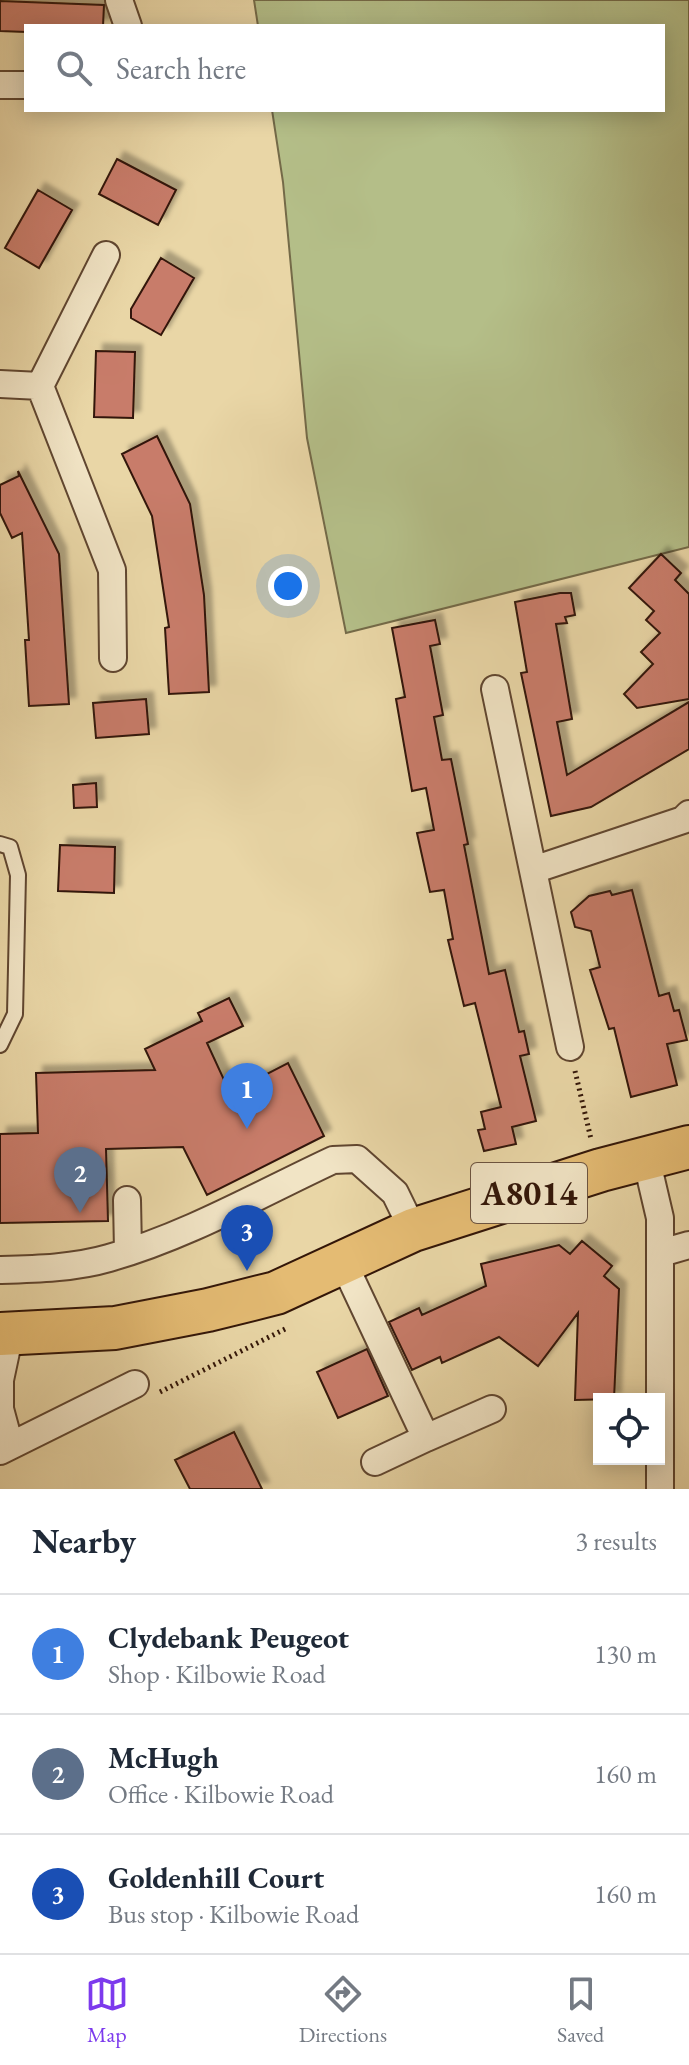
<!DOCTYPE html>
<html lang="en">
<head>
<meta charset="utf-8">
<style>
	:root { --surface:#fff; --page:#f6f6f7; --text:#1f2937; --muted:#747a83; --line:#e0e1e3; --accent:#7c3aed }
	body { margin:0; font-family:"EB Garamond",serif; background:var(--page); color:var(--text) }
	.controls { position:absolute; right:24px; bottom:24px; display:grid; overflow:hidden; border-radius:0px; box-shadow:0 4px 20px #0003 }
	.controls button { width:72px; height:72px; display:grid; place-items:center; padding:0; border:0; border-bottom:2px solid var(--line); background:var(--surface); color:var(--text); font:40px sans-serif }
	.you { position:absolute; left:288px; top:586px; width:28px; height:28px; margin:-20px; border:6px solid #fff; border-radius:50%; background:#1a73e8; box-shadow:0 0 0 12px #1a73e833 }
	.badge { display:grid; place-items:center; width:52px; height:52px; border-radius:50%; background:var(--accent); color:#fff; font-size:26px; font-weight:700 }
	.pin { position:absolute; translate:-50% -66px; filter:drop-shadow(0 2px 4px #0008) }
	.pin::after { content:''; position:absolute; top:42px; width:28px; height:24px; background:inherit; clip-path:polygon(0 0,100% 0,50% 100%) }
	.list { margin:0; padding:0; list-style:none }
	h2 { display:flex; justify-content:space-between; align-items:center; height:104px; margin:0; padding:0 32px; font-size:34px }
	h2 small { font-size:26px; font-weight:400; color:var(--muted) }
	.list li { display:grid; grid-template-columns:52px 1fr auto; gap:24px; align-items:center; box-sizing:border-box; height:120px; padding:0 32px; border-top:2px solid var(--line) }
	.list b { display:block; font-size:30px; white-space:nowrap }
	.list p { margin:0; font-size:26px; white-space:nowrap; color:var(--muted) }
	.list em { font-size:26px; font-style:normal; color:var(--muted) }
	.icon { flex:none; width:44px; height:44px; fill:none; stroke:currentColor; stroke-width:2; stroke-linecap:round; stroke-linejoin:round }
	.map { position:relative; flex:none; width:689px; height:1489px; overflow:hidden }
	.search { position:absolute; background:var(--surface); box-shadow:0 4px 20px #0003; left:24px; right:24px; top:24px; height:88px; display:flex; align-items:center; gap:20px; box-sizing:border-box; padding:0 28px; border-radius:0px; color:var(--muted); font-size:30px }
	.sheet { height:464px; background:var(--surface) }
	nav { display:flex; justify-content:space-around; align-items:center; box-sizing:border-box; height:112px; border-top:2px solid var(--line); background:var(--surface); font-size:22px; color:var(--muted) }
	nav a { display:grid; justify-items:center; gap:4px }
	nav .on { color:var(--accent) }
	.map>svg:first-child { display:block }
	.green { fill:#b4be88; stroke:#746a48; stroke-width:2 }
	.building { fill:#c87c6a; stroke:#331608; stroke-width:2; filter:url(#shadow) }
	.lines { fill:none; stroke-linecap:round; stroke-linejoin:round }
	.lane-casing { stroke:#604630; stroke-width:18 }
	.street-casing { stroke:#604630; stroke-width:30 }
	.primary-casing { stroke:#331608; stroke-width:46 }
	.path { stroke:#331608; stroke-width:5; stroke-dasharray:2 4; stroke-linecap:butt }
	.lane { stroke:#f1e4c5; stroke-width:14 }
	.street { stroke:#f1e4c5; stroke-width:26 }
	.primary { stroke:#e4bb73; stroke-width:42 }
	.labels { text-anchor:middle; stroke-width:7; stroke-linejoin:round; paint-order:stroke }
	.shield { fill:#f1e4c5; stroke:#6c5441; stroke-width:2 }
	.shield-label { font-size:34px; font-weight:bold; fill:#331608 }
</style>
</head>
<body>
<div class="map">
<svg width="689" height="1489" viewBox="0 0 689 1489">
	<defs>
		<filter id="shadow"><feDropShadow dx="7" dy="-7" stdDeviation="2" flood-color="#0004"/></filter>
	</defs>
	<rect width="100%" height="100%" fill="#e9d6a6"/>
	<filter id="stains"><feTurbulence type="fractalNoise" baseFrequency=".0025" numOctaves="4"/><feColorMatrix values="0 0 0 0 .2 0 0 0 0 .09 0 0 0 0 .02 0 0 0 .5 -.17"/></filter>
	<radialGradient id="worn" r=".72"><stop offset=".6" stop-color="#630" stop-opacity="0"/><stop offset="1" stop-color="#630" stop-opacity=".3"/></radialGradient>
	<!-- green -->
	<path class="green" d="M254,0H689V547L346,633L307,438L283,182L272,110H663V26H258Z"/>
	<!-- building -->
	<path class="building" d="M0,1L104,5L103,26H26V32L0,31Z
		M117,159L176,190L158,225L99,194Z
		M38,190L72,210L39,268L5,248Z
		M161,258L194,278L161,335L131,318V309Z
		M96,351L135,352L133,418L94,417Z
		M157,436L190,504L204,595L209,692L169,694L165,628L169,627L152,516L122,454Z
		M18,471L59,554L69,704L29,706L25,640H29L22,533L12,538L0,513V485L19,476Z
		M661,554L681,573L675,580L689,594V699L637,708L624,694L653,664L641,652L660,633L646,620L654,611L629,588Z
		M560,593H571L575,615L565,617L567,623L556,624L572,719L557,722L567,775L689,702V749L591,807L551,816L521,673L527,672L515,602Z
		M435,620L440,644L430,646L443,715L434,717L442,760L451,759L468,844L464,845L489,974L505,970L519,1032L524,1031L529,1054L520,1056L536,1121L512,1127L516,1144L484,1151L478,1130L485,1129L481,1112L501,1107L475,1003L464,1006L448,940L453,939L444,890L430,892L417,833L434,830L426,788L412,791L396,699L405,697L392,628Z
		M146,699L149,734L96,738L93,703Z
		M96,783L97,807L74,808L73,785Z
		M60,845L115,847L114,893L58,891Z
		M632,890L659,996L669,993L674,1011L679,1010L687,1040L667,1044L677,1085L631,1097L614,1028L609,1029L590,970L600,967L591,931L575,927L571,912L589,896L610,891L612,895Z
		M229,998L243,1026L207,1043L230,1093L288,1063L324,1136L207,1195L183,1147L106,1149L108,1221L0,1223V1134L38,1133L36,1073L155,1070L145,1049L202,1021L198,1013Z
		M582,1241L612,1266L604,1276L619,1289L614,1399L575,1400L578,1313L538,1366L499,1337L442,1363L440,1357L412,1370L389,1322L419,1308L422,1315L486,1286L481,1264L559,1245L570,1254Z
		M367,1349L388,1396L338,1418L317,1372Z
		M234,1432L262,1489H190L175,1460Z"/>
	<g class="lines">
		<!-- lane casing -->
		<g class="lane-casing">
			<path id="lane" d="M0,844L10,847L18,875L15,1014L0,1045"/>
		</g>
		<!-- street casing -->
		<g class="street-casing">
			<path id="street" d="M119,0L128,26
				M0,85H26
				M0,384L40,386L112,570L113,658
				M40,386L106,255
				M495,689L570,1047
				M533,870L683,820L689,814
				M646,1158L660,1218V1489
				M127,1200L128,1251
				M661,1253L689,1245
				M343,1262L426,1438L492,1409
				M0,1270C36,1269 75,1268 109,1258C187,1236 260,1194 333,1160L357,1159L395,1193L413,1230
				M10,1333L0,1380V1409L10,1446
				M0,1451L135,1384
				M375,1462L426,1438"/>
		</g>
		<!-- primary casing -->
		<g class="primary-casing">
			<path id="primary" d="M0,1334L115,1328L208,1310L276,1293L413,1230L601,1170L689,1147"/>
		</g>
		<!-- path -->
		<path class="path" d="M575,1071L591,1139
			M160,1392L287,1328"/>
		<!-- lane -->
		<use href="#lane" class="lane"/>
		<!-- street -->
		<use href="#street" class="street"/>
		<!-- primary -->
		<use href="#primary" class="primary"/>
	</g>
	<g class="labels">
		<!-- shield labels -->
		<rect class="shield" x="471" y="1163" width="116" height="60" rx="6"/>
		<g class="shield-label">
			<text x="529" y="1205">A8014</text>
		</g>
	</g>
	<rect width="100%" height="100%" filter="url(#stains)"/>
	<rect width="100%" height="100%" fill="url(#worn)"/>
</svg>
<div class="controls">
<button><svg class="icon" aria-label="locate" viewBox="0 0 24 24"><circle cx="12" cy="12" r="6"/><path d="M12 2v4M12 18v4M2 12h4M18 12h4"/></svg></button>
</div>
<div class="you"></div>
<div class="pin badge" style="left:247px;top:1129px;background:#3f7fe0">1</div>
<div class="pin badge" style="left:80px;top:1213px;background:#5c6f8a">2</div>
<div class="pin badge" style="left:247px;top:1271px;background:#1a4fb4">3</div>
<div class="search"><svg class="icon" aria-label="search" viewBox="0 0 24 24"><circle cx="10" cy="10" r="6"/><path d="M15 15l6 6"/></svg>Search here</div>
</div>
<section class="sheet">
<h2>Nearby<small>3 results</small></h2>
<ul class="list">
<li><span class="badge" style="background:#3f7fe0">1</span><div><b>Clydebank Peugeot</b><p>Shop · Kilbowie Road</p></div><em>130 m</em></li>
<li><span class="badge" style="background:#5c6f8a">2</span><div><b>McHugh</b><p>Office · Kilbowie Road</p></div><em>160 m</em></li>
<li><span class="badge" style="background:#1a4fb4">3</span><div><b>Goldenhill Court</b><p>Bus stop · Kilbowie Road</p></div><em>160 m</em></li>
</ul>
</section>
<nav>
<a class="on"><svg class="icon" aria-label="map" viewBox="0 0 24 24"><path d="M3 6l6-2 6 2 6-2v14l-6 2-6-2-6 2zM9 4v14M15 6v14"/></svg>Map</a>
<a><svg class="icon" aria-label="directions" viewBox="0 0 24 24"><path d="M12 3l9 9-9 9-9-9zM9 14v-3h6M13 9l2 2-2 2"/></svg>Directions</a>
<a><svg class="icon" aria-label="saved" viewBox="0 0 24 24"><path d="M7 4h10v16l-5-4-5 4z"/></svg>Saved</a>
</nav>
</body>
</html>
